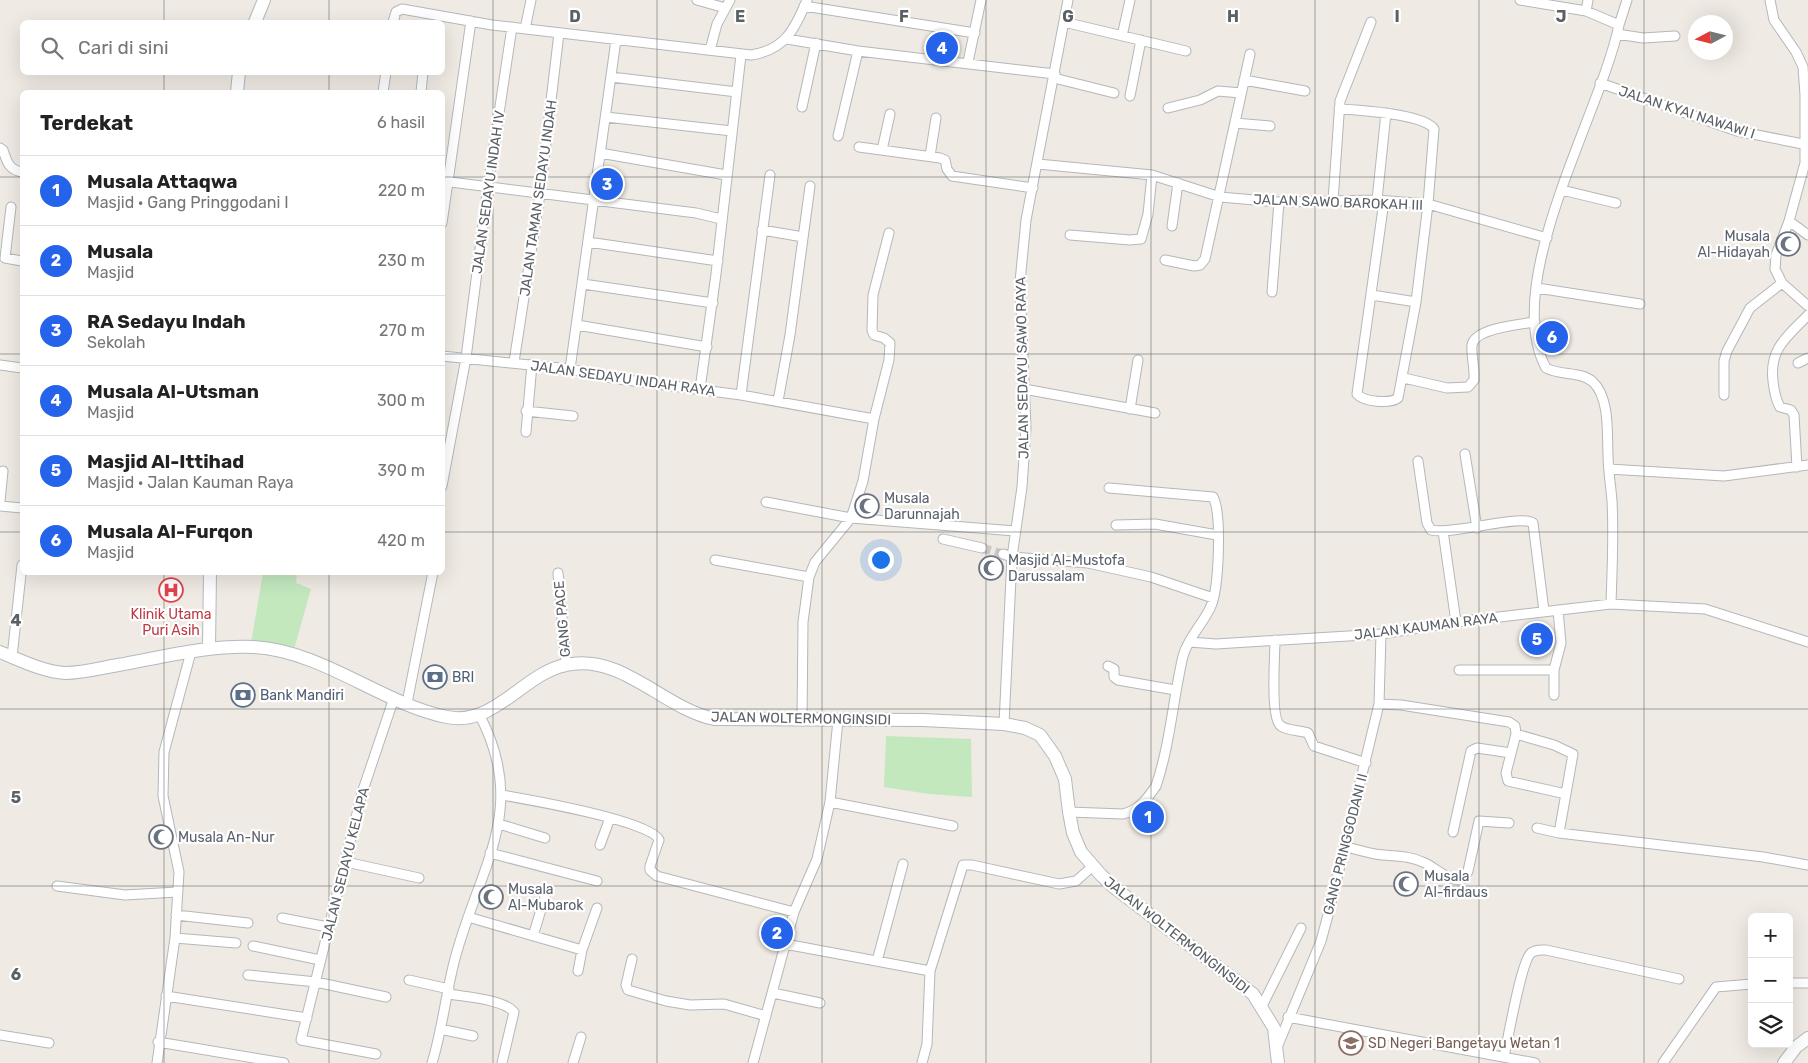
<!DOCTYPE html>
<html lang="id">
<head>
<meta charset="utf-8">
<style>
	:root { --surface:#fff; --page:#f2f2f2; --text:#222; --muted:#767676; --line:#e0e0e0; --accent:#2563eb }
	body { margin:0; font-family:Rubik,sans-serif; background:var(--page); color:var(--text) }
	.controls { position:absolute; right:15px; bottom:15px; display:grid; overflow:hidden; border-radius:8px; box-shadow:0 5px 20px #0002 }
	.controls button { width:45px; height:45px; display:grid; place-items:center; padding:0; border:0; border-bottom:1px solid var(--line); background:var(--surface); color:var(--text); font:25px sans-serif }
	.compass { position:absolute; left:1688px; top:15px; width:45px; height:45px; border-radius:50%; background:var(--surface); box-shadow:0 5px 20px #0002; rotate:263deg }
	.you { position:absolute; left:880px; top:559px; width:18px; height:18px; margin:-12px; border:4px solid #fff; border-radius:50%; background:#1a73e8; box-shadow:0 0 0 8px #1a73e833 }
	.badge { display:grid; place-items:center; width:32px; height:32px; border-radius:50%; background:var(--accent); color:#fff; font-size:16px; font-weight:700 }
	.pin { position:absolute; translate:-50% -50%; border:2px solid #fff; box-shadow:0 1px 5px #0006 }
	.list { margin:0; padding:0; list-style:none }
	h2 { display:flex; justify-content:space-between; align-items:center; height:65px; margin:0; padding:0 20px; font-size:21px }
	h2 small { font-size:16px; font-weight:400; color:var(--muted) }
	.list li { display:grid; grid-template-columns:32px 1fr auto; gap:15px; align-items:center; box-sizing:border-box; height:70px; padding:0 20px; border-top:1px solid var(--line) }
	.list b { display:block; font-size:19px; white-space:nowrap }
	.list p { margin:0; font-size:16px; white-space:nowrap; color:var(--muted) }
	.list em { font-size:16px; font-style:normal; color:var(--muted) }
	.icon { flex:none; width:28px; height:28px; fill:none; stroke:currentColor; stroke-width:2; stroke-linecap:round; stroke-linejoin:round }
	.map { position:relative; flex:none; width:1808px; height:1063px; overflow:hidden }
	.search { position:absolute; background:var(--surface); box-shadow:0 5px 20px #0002; left:20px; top:20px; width:425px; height:55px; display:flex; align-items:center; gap:12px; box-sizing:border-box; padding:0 18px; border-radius:8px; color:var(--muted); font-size:19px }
	.panel { position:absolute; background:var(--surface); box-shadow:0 5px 20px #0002; left:20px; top:90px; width:425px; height:485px; border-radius:8px }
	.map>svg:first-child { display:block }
	.green { fill:#c3e8be }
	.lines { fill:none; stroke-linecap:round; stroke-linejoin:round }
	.street-tunnel { stroke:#cac8c3; stroke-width:9; stroke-dasharray:9 4.5; stroke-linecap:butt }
	.street-casing { stroke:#b4b7bb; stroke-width:11 }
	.secondary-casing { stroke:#b4b9be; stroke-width:14 }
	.street { stroke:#fff; stroke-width:9 }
	.secondary { stroke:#fff; stroke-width:12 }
	.grid { fill:none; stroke:#5b6064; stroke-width:1; stroke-opacity:0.55 }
	.labels { text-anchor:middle; stroke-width:4.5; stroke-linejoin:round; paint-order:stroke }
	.street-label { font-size:14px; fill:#5b6064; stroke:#fff }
	.worship-label { font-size:14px; fill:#5b616d; stroke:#fff; text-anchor:start }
	.health-label { font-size:14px; fill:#be3a42; stroke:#fff }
	.service-label { font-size:14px; fill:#4e5e75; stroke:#fff; text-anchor:start }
	.education-label { font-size:14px; fill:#785e54; stroke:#fff; text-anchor:start }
	.grid-label { font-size:16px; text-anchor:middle; font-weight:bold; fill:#5b6064; stroke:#fff; stroke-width:4.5; stroke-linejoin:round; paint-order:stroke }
</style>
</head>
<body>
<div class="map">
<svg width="1808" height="1063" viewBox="0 0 1808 1063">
	<rect width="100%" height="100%" fill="#efeae3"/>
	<!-- green -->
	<path class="green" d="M263,573H297L296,583L311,589L293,653L251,643Z
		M886,736L971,739L972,797L929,794L884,787Z"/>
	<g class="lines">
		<!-- street-tunnel -->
		<path class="street-tunnel" d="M982,548L1003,554"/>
		<!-- street casing -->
		<g class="street-casing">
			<path id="street" d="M697,0L725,8
				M1520,0L1586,11L1619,25C1601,113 1500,283 1546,368C1561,376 1581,371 1593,382C1610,398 1607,434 1608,455C1608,471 1611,486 1612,501C1614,535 1612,570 1611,604
				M1770,0L1774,20L1796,52L1803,67L1805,95V163L1789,221L1776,255L1775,269L1782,283L1808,306
				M804,6L975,33
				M1586,11L1588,0
				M393,22L396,12L402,9L492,25L751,55C785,50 795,29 807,0
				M1064,22L1186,51
				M1619,25L1627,0
				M525,29L531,0
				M1617,34L1643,38L1675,36
				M1122,36L1130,0
				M787,39L858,51L1055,74
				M710,50L717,24L730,0
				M968,62L981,0
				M611,77L737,92
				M1054,78L1114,93
				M1244,80L1305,91
				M1600,83L1737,131L1803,144
				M383,92L386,72
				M421,92L423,72
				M1130,96L1141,40
				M802,107L816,43
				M1168,108L1200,100L1218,91L1241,93
				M1339,109C1358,110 1424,114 1434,129L1428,204L1416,302L1398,398C1390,404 1364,402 1357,394L1384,201
				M606,117L732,131
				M1235,123L1270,126
				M838,136L858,51
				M859,147L940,158L945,160L947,169L952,176L1033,188
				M0,148L3,150C7,162 9,170 22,172
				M882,150L890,114
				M600,153L726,175
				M930,156L936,118
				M1038,164L1152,175L1220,197L1279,202L1377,200L1428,204L1547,238
				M442,181L696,213L721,219
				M1562,190L1616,203
				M1377,200L1386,113
				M1333,201L1340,101L1371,22
				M11,207L5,258L22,261
				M1789,221L1808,235
				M442,223L471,21
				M1172,226L1178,183
				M762,230L803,237
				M1070,235L1130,240L1141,239L1148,214L1152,175
				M588,242L718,261
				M1165,260L1194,266L1200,265L1205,259L1250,54
				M583,284L713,303
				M1537,288L1640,304
				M1272,292L1279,202
				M1372,295L1416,302
				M577,325L707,347
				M442,356L570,369L611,378L741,395L874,419
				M514,362L540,194L559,33
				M1798,363L1808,358
				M0,365L22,368
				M570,369L616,40
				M1404,378L1447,388L1468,387L1474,380C1475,368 1471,356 1472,345C1475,328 1522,324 1535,322
				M700,389L716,274L741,55
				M1024,389L1155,413
				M741,395L770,175
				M1724,395V361L1727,351L1750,308L1782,283
				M778,401L790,335L810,186
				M1130,409L1138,360
				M526,411L573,416
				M526,432L532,364
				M1465,454L1477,528
				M1418,461L1427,523L1431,530C1454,535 1520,514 1533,523L1544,611
				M1797,467L1794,415L1791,410L1780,407C1775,399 1774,389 1773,381C1769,348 1788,336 1808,315
				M1609,469L1724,476L1808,465
				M442,486L466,358L488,186L512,27
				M0,501L3,471
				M766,502L851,518L1015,531
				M0,506L22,508
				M1116,525L1155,524L1217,535
				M1443,531L1456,622
				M943,539L982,548
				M1003,554L1012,557L1088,563L1151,577L1213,598
				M715,560L809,577
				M558,573L566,664
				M1275,640C1275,654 1270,720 1281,726C1288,731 1299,730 1308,733L1314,746L1366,763
				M1189,642L1216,644L1381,634L1456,622L1611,604L1705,609L1808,642
				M12,657L22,565
				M1108,666L1114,669V677L1118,680L1175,690
				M1459,670H1554L1561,643L1558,610
				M1554,670V695
				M407,703L433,572
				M1379,704L1401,705L1509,722L1515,726L1516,734L1554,745L1573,754L1559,833
				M802,721L803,622L809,577L815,562L851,518L863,481L874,419L889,360L890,343L884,338L874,335L872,330L873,295L889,233
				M1004,724L1012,557L1022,487L1026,428L1020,282L1026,220L1068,0
				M1516,734L1506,773L1508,781L1566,794
				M502,795C525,799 653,821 659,840L650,866V870L657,876L794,912
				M830,802L953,826
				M1069,812L1123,814C1139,810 1147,799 1156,786C1170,745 1173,699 1183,656C1188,637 1204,623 1211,606C1219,588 1222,513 1213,497L1109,488
				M499,824L545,838
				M1537,828L1559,833L1763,857L1808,865
				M1453,832L1471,751L1477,748L1511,753
				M600,845L610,818
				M1344,846C1354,849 1365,852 1375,854C1394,857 1406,854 1425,863C1436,868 1450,883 1463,879L1468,871L1479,821L1509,823
				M490,853L597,881
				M346,862L419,878
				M57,886L125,895L177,892
				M176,915L248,923
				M468,917L582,950
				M282,918L328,927
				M533,936L547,890
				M175,938L236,943
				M785,944L930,971
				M253,946L320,960
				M632,959L626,985L628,990L666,1001L690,1005L724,1004L766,1016
				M877,961L903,864
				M578,971L582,950L597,908
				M248,975L316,982L386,997
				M409,980L449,989
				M1789,983H1808
				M773,993L820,1003
				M449,994C465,997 503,999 514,1012L502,1063
				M166,996L307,1018
				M1262,1006L1301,928
				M1288,1017L1535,1063
				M440,1029L473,1036
				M0,1035L49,1043
				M158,1042L284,1063
				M1278,1045L1321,941L1328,915L1379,704L1381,634
				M376,1054L301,1040L362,793L394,698
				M1504,1057C1508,1039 1521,962 1531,953C1536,949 1541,950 1546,950L1679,979
				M157,1063L175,938L179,872L163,796L164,752L191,652
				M432,1063C443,1028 446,990 456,955C481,864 529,808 479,714
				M573,1063L581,1037
				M753,1063L794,912L817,859L830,802L838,720
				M922,1063L927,1044L930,971L963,865H972L1059,884L1076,881L1093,866
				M1663,1063L1716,987L1752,984"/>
		</g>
		<!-- secondary casing -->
		<g class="secondary-casing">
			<path id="secondary" d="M255,22L264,0
				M237,92L239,72
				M209,648L210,572
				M0,652C20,660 44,672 65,673C83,673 101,668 118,665C163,657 208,645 254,647C323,651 382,704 447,717C494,727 524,673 566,665C622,653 663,708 714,719L923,720L1004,724L1025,728L1040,735L1055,756L1065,779L1069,812L1073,833L1081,852L1101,875L1115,888L1253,994L1274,1028L1278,1063
				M1784,1063L1796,1047L1808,1038"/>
		</g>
		<!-- street -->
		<use href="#street" class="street"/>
		<!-- secondary -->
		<use href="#secondary" class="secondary"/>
	</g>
	<!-- grid -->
	<path class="grid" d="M164,0V22M329,0V22M493,0V1063M657,0V1063M822,0V1063M986,0V1063M1151,0V1063M1315,0V1063M1479,0V1063M1644,0V1063M164,72V92M329,72V92M0,177H22M442,177H1808M0,354H22M442,354H1808M0,532H22M442,532H1808M164,572V1063M329,572V1063M0,709H1808M0,886H1808"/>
	<!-- icons -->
	<defs>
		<g id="mosque-ring" transform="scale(1.25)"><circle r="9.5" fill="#fff" stroke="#6b7280" stroke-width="1.5"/><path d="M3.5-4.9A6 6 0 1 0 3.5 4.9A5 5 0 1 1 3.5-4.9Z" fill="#6b7280"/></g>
		<g id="hospital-ring" transform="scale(1.25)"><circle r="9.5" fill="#fff" stroke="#e0444e" stroke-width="1.5"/><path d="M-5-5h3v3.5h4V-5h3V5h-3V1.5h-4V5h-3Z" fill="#e0444e"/></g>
		<g id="bank-ring" transform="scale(1.25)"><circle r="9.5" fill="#fff" stroke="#5c6f8a" stroke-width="1.5"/><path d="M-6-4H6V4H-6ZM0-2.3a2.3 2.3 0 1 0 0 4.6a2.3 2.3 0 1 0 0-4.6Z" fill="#5c6f8a"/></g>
		<g id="school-ring" transform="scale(1.25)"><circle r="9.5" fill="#fff" stroke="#8d6e63" stroke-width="1.5"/><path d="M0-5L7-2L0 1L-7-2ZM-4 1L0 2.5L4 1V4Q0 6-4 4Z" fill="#8d6e63"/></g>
	</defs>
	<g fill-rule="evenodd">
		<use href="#mosque-ring" x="1788" y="244"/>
		<use href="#mosque-ring" x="867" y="506"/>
		<use href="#mosque-ring" x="991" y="568"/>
		<use href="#hospital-ring" x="171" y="590"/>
		<use href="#bank-ring" x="435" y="677"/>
		<use href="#bank-ring" x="243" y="695"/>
		<use href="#mosque-ring" x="161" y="837"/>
		<use href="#mosque-ring" x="1406" y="884"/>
		<use href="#mosque-ring" x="491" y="897"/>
		<use href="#school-ring" x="1351" y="1043"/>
	</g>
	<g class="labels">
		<!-- street labels -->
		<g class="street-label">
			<text transform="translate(1687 112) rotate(18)" y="5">JALAN KYAI NAWAWI I</text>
			<text transform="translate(488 192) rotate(-82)" y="5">JALAN SEDAYU INDAH IV</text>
			<text transform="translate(538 198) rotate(-82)" y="5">JALAN TAMAN SEDAYU INDAH</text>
			<text transform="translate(1338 202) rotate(2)" y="5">JALAN SAWO BAROKAH III</text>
			<text transform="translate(1022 368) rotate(-91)" y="5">JALAN SEDAYU SAWO RAYA</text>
			<text transform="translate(623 378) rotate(8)" y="5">JALAN SEDAYU INDAH RAYA</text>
			<text transform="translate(562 619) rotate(-95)" y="5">GANG PACE</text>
			<text transform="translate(1426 626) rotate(-7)" y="5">JALAN KAUMAN RAYA</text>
			<text transform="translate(801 718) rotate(1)" y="5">JALAN WOLTERMONGINSIDI</text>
			<text transform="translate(1345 844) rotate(-76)" y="5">GANG PRINGGODANI II</text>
			<text transform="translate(345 864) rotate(-76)" y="5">JALAN SEDAYU KELAPA</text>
			<text transform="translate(1177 935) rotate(38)" y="5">JALAN WOLTERMONGINSIDI</text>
		</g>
		<!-- worship labels -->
		<g class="worship-label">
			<text x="1770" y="241" text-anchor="end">Musala<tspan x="1770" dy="16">Al-Hidayah</tspan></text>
			<text x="884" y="503">Musala<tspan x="884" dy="16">Darunnajah</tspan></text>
			<text x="1008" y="565">Masjid Al-Mustofa<tspan x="1008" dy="16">Darussalam</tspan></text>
			<text x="178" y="842">Musala An-Nur</text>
			<text x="1424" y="881">Musala<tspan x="1424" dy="16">Al-firdaus</tspan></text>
			<text x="508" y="894">Musala<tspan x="508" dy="16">Al-Mubarok</tspan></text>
		</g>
		<!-- health labels -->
		<g class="health-label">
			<text x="171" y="619">Klinik Utama<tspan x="171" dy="16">Puri Asih</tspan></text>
		</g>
		<!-- service labels -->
		<g class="service-label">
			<text x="452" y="682">BRI</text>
			<text x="260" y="700">Bank Mandiri</text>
		</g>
		<!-- education labels -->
		<g class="education-label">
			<text x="1368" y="1048">SD Negeri Bangetayu Wetan 1</text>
		</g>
	</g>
	<g class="grid-label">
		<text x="575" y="22">D</text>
		<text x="740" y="22">E</text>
		<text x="904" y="22">F</text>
		<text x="1068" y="22">G</text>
		<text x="1233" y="22">H</text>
		<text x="1397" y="22">I</text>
		<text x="1561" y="22">J</text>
		<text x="16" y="626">4</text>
		<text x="16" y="803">5</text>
		<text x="16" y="980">6</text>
	</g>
</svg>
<div class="controls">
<button>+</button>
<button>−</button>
<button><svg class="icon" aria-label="layers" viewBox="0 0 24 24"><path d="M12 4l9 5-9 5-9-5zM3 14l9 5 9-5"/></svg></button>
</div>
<svg class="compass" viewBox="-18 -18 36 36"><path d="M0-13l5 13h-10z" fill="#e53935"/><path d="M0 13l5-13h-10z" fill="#767676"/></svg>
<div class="you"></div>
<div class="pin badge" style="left:1148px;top:817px">1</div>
<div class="pin badge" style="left:777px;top:933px">2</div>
<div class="pin badge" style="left:607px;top:184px">3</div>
<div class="pin badge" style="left:942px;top:48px">4</div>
<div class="pin badge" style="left:1537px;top:639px">5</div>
<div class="pin badge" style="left:1552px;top:337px">6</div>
<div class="search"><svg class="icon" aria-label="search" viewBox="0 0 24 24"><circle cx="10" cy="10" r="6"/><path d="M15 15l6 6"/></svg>Cari di sini</div>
<section class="panel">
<h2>Terdekat<small>6 hasil</small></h2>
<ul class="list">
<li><span class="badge">1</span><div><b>Musala Attaqwa</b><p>Masjid · Gang Pringgodani I</p></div><em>220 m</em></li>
<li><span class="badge">2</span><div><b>Musala</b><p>Masjid</p></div><em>230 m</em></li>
<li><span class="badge">3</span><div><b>RA Sedayu Indah</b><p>Sekolah</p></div><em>270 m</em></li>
<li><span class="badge">4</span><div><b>Musala Al-Utsman</b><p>Masjid</p></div><em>300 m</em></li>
<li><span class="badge">5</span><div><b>Masjid Al-Ittihad</b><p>Masjid · Jalan Kauman Raya</p></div><em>390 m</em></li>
<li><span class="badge">6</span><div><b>Musala Al-Furqon</b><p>Masjid</p></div><em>420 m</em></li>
</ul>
</section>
</div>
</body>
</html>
